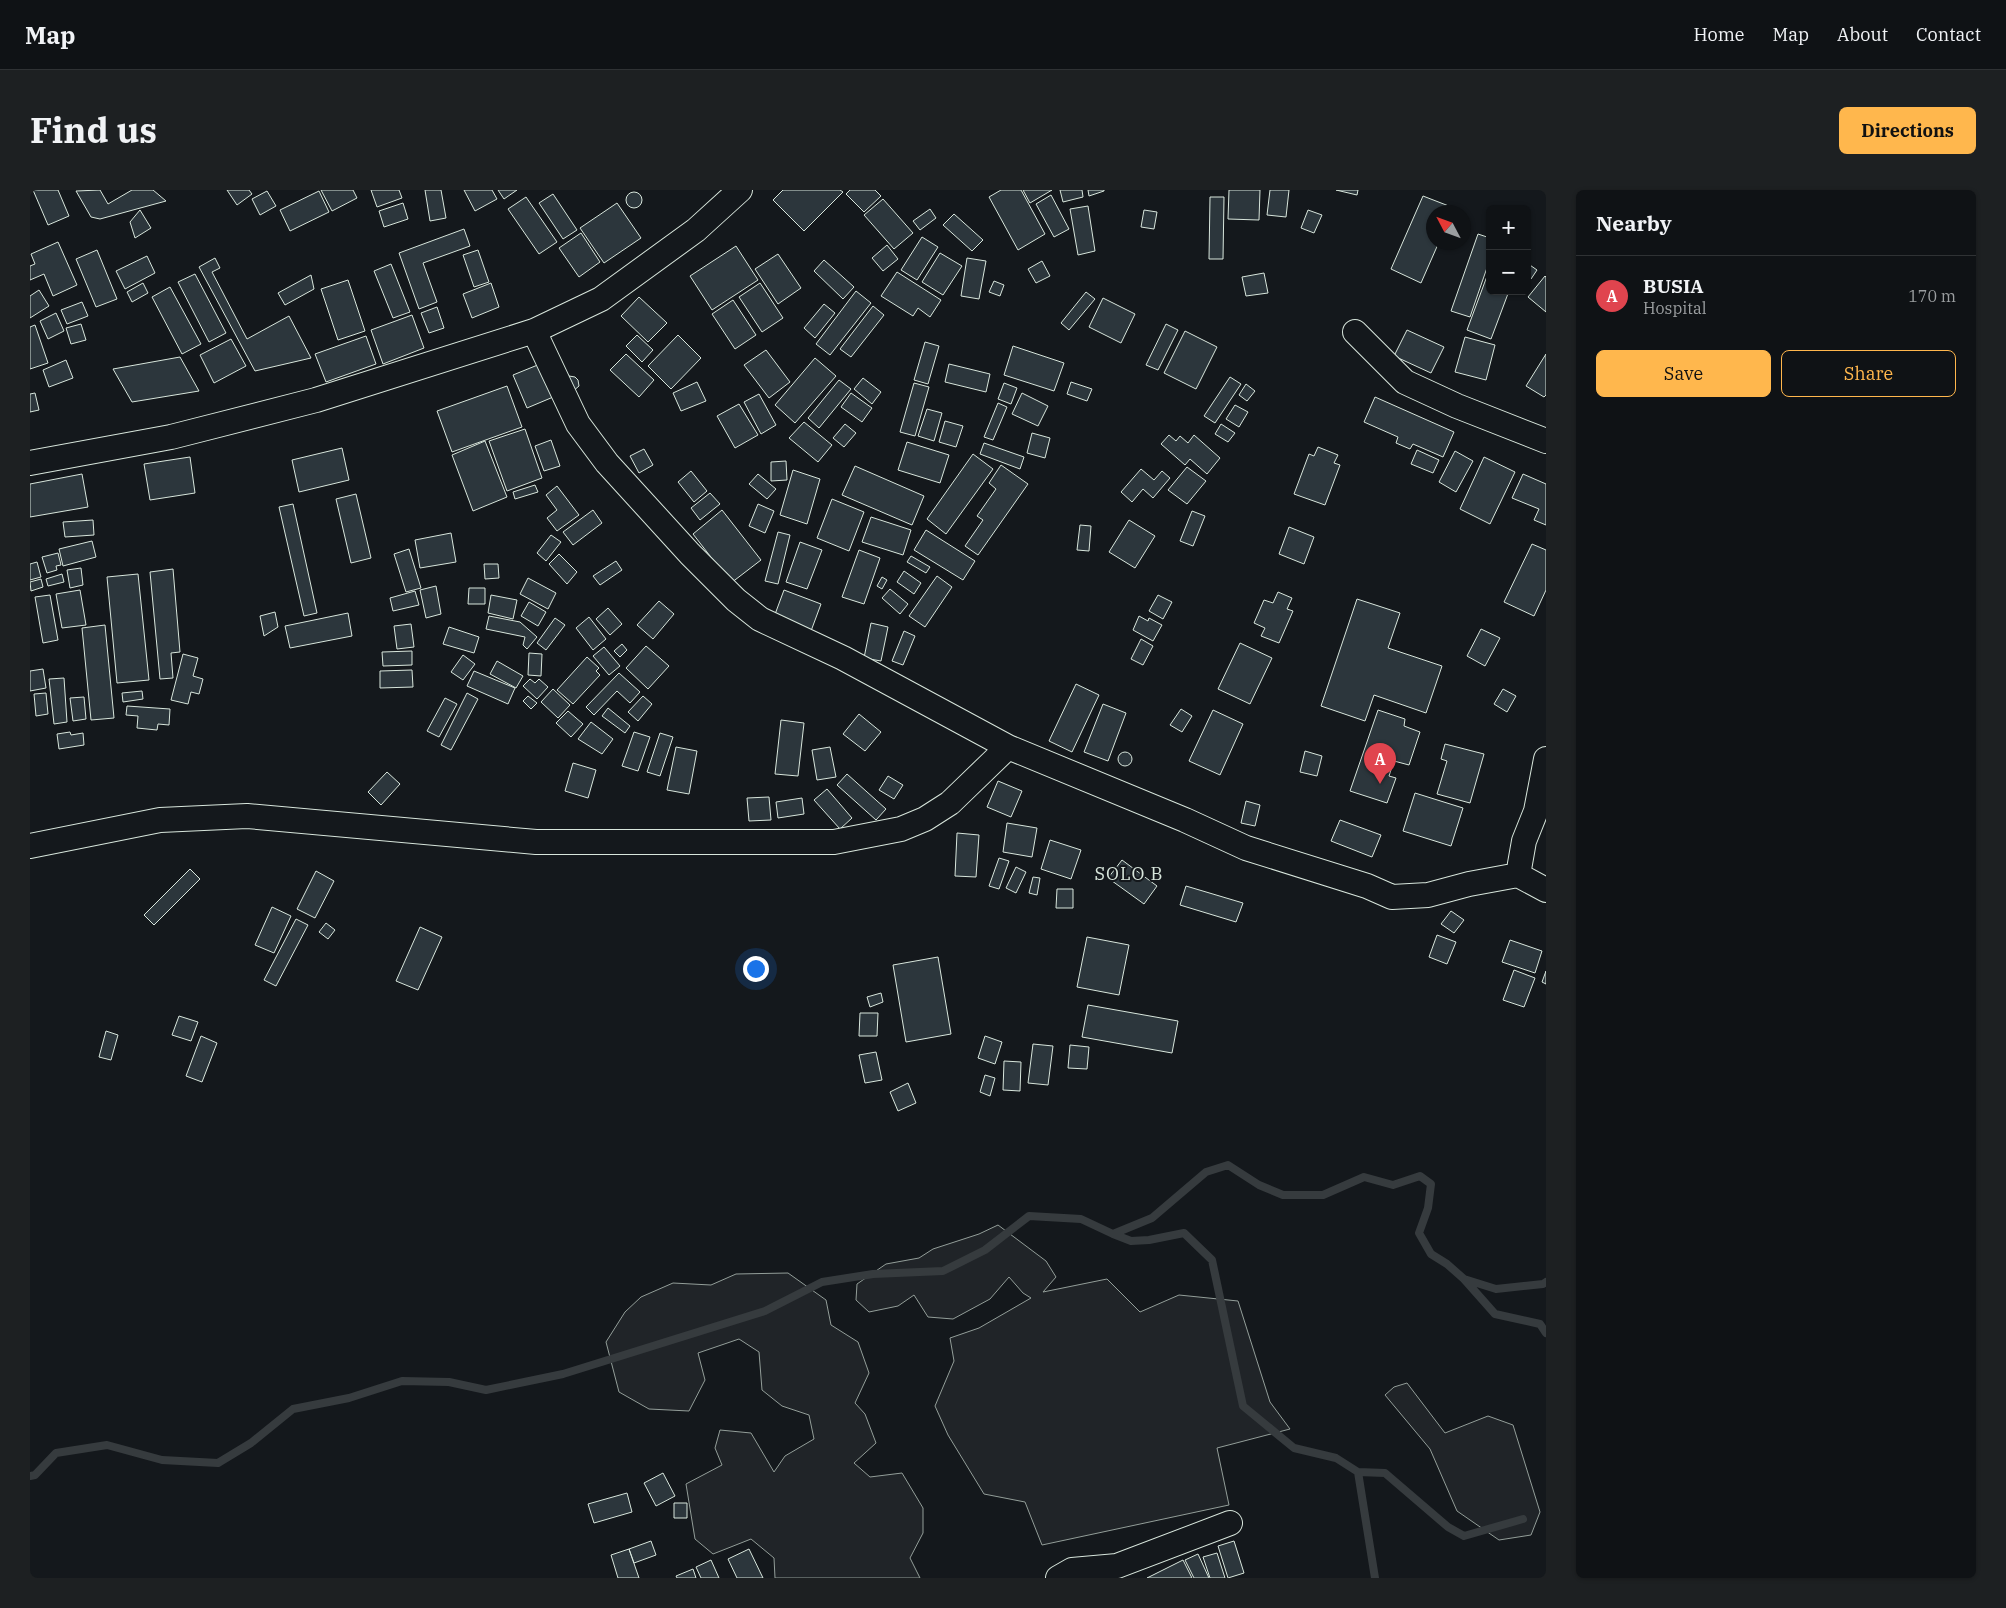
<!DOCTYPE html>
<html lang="en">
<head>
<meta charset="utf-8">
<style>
	:root { --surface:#0f1215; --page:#1d2022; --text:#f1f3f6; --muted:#9b9ea0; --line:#2f3234; --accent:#ffb74d }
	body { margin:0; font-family:"IBM Plex Serif",serif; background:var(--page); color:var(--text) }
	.controls { position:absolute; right:15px; top:15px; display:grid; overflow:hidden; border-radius:8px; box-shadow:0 1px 4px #0004 }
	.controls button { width:45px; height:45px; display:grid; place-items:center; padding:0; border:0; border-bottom:1px solid var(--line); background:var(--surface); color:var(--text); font:25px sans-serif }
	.compass { position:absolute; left:1396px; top:15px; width:45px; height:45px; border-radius:50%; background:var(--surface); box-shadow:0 1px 4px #0004; rotate:311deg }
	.you { position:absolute; left:725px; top:778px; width:18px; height:18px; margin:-12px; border:4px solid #fff; border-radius:50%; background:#1a73e8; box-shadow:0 0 0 8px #1a73e833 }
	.badge { display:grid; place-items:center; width:32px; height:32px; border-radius:50%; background:var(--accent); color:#fff; font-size:16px; font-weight:700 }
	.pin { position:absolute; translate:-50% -41px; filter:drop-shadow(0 1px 2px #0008) }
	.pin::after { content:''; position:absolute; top:26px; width:18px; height:15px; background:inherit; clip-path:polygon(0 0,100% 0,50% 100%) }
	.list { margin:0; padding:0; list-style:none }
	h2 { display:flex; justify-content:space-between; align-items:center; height:65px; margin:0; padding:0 20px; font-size:21px }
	h2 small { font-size:16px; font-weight:400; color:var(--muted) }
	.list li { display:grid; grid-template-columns:32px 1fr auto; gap:15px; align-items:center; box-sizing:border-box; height:80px; padding:0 20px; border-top:1px solid var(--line) }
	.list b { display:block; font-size:19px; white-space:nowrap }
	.list p { margin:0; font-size:16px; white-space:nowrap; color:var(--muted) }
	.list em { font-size:16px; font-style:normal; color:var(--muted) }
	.actions { display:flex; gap:10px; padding:15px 20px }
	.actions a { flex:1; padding:11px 0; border:1px solid var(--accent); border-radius:8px; text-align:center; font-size:18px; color:var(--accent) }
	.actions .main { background:var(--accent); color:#111 }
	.map { position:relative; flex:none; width:1516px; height:1388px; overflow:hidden; border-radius:8px }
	header { display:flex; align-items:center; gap:30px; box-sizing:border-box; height:70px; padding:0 25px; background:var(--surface); border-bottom:1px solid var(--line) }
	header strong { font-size:24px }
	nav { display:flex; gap:28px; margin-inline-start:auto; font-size:18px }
	.intro { display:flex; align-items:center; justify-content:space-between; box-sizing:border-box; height:120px; padding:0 30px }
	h1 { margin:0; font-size:35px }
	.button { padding:12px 22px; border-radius:8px; background:var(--accent); color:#111; font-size:18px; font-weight:700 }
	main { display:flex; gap:30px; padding:0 30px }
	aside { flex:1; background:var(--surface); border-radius:8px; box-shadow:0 1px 4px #0004 }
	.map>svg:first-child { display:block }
	.green { fill:#202428; stroke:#939e99 }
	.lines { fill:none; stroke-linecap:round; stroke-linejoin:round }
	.stream { stroke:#363b3e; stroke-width:8 }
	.building { fill:#2c363c; stroke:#d8e6dc }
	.street-casing { stroke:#d8e6dc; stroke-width:26 }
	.street { stroke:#14181c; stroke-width:24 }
	.labels { text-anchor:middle; stroke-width:4; stroke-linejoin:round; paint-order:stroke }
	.quarter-label { font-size:18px; letter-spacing:1px; fill:#d8e6dc; stroke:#14181c }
</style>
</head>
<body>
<header>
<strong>Map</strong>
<nav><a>Home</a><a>Map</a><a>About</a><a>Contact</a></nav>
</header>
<div class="intro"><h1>Find us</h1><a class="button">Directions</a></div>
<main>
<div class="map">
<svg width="1516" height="1388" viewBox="0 0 1516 1388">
	<rect width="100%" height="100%" fill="#14181c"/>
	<!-- green -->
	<path class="green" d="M968,1035L1016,1071L1026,1087L1013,1102L1077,1089L1110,1122L1149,1105L1208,1111L1240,1212L1260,1239L1187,1258L1199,1315L1012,1355L995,1312L954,1304L918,1245L905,1216L924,1171L920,1148L949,1138L1001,1108L993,1103L979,1087L960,1109L923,1129L898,1127L884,1105L868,1116L839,1122L826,1110L827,1094L856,1074L889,1068L903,1059L949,1044Z
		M758,1083L796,1110L801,1135L828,1152L839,1183L825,1213L835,1224L846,1253L824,1273L840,1287L872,1283L893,1318V1343L880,1368L890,1388H745L744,1368L721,1349L683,1364L665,1349L656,1294L692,1275L685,1258L690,1240L721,1243L744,1282L755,1266L784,1249L779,1225L752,1216L732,1200L729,1162L709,1149L668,1163L675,1190L659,1221L619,1219L589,1202L576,1152L595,1122L611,1107L643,1093L681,1095L706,1084Z
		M1377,1193L1415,1243L1458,1226L1483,1235L1510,1322L1501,1345L1469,1350L1427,1321L1400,1259L1355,1205L1364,1197Z"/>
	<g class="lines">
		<!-- stream -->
		<path class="stream" d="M1083,1044L1101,1051L1119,1050L1154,1043L1182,1070L1213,1216L1264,1258L1306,1268L1328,1282L1355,1283L1418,1337L1434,1346L1493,1329
			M1434,1089L1465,1124L1510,1134L1516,1143
			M1328,1282L1345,1388
			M0,1286L5,1285L26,1263L77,1255L132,1270L188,1273L221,1253L263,1219L319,1208L372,1191L419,1192L456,1200L533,1184L735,1121L792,1092L843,1084L913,1081L955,1060L999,1026L1051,1029L1083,1044L1122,1028L1176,982L1198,975L1229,995L1253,1005H1293L1334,987L1363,995L1390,986L1401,994L1398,1018L1389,1043L1401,1064L1417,1074L1434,1089L1466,1099L1513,1094L1516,1092"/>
	</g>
	<!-- building -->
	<path class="building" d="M3,0H28L39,26L18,35Z
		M70,0L78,14L102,0H123L136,11L70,29L61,27L46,1Z
		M197,0H219L222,4L207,15Z
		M291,0H323L327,8L302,21Z
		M341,0H369L372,8L347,17Z
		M395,0H411L416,28L400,31Z
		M434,0H462L467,9L445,21Z
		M468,0H487L474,9Z
		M753,0H810L813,2L774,41L743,10Z
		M820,0H845L851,6L834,22L816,4Z
		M971,0H991L1015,44L988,60L959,7Z
		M993,0H1022L1000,13Z
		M1030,0H1052L1053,7L1033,12Z
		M1058,0H1074V1L1059,6Z
		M1199,0H1230L1229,30L1198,29Z
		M1240,0H1259L1256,27L1237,25Z
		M1306,0H1328L1327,5Z
		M237,1L246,16L230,25L222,9Z
		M289,1L299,22L260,41L250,20Z
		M596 10a8 8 0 1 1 16 0a8 8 0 1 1-16 0Z
		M523,4L547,40L533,49L509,13Z
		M1021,5L1039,39L1024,47L1006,14Z
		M1393,6L1424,18L1422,22H1404V52H1409L1391,93L1361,79Z
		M496,7L527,52L509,64L478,19Z
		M1180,7H1194L1193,69H1179Z
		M853,9L883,43L864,59L834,25Z
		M373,13L378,29L354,37L349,21Z
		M587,13L611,48L574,73L550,38Z
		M1058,16L1065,61L1048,65L1040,19Z
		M900,19L906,28L890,40L883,31Z
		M110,20L121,38L105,48L100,32Z
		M1114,20L1127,22L1124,39L1111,37Z
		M1278,20L1292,25L1284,43L1271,38Z
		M924,24L953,50L942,61L913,35Z
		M434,39L440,56L393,73L407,112L389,119L369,63Z
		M551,43L570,72L549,87L529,58Z
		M1448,44L1460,48V69L1440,127L1421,121Z
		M892,47L908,57L887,90L871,80Z
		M28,52L47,95L23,106L14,84L0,90V76L5,74L1,64Z
		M857,55L868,69L853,81L842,68Z
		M706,56L728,90L682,120L660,86Z
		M67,60L87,109L66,117L46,69Z
		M448,60L459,92L444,97L433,65Z
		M910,63L932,76L913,105L892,92Z
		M748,64L771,98L748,114L725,79Z
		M117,66L125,83L95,99L86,81Z
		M185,68L190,78L182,82L217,149L259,126L281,168L225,181L169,77Z
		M937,68L956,71L949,109L931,106Z
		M794,70L824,97L813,109L784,81Z
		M1012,71L1020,86L1006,93L998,79Z
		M1497,73L1507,80L1501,89L1497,87Z
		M361,74L380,122L363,128L344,81Z
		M1460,78V101H1479L1461,149L1437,140Z
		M867,82L911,110L900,127L888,118L883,126L851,106Z
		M1234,83L1238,103L1216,106L1212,87Z
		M165,84L196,143L179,152L148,92Z
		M281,85L284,99L255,115L248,103Z
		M1515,86L1516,87V122L1498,107Z
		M318,90L335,141L308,150L291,99Z
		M964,91L974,95L970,106L959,102Z
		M113,93L118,103L102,112L97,102Z
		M461,93L469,117L442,128L433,104Z
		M730,93L753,128L732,142L709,107Z
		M140,97L171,154L152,164L122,107Z
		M9,100L19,116L0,128V106Z
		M826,101L841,113L800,165L786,154Z
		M1056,102L1065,109L1039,140L1031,133Z
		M609,107L637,133L618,152L591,126Z
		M1073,108L1105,124L1091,153L1059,137Z
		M703,110L726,145L705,159L682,124Z
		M52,112L58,126L37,134L31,120Z
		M794,114L805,123L785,148L774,138Z
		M843,116L854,125L821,167L810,159Z
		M407,117L414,138L399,143L391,123Z
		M26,123L34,141L18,149L10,131Z
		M382,125L394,158L353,174L341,140Z
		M51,134L56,150L41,154L36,138Z
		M1136,134L1148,140L1128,180L1116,175Z
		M5,135L18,173L0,179V137Z
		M1377,140L1414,157L1401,183L1364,166Z
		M1155,141L1187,157L1166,199L1134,183Z
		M607,145L623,160L612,172L596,156Z
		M648,145L671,168L641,199L618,176Z
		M336,146L346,174L296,192L285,164Z
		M1435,147L1465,155L1456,190L1425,182Z
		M201,149L216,176L184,193L170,165Z
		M895,152L909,156L898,194L884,190Z
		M983,156L1034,173L1024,201L974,185Z
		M736,160L760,192L739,208L714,175Z
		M596,164L624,190L609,207L580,180Z
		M1516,164V205L1514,207L1496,196Z
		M150,167L169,201L102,212L83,179Z
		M785,168L806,186L765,233L745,215Z
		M36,170L43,188L19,197L13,180Z
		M515,172L528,205L497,218L483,185Z
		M919,174L960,184L956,202L915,192Z
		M539,186L545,187L548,190L549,196L542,202L535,188Z
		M1200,187L1211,194L1185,233L1174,226Z
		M833,188L851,202L842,214L824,199Z
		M809,190L821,199L789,238L778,228Z
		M667,192L676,211L651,221L643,203Z
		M1041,192L1062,199L1057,211L1037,204Z
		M884,193L899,197L885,246L870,242Z
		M974,193L987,198L981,214L968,209Z
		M1216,194L1225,201L1217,211L1209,205Z
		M477,196L492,237L422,262L407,221Z
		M5,203L9,220L0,222V204Z
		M821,203L842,218L832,232L811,217Z
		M992,203L1018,216L1008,236L982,224Z
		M729,204L746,235L731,244L714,212Z
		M1345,207L1424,242L1413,267L1383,254L1380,259L1366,253L1368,247L1334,232Z
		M968,213L977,217L963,250L954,247Z
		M709,214L728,245L705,258L687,226Z
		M1205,215L1218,222L1209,237L1196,229Z
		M897,219L912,223L904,251L888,246Z
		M915,231L933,236L926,257L909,252Z
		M774,232L802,255L788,272L759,248Z
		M815,234L826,243L814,257L803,248Z
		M1191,234L1205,243L1198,252L1185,244Z
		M495,239L512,288L477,301L459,251Z
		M1002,243L1020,248L1015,268L997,263Z
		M1139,245L1146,251L1150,246L1158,253L1164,245L1190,268L1177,284L1160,269L1155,275L1131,254Z
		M521,250L530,276L514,281L505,256Z
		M455,251L477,307L443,321L422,265Z
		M877,252L919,265L910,293L868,280Z
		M954,253L994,267L990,279L950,264Z
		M1288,257L1308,265L1304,273L1310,275L1295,315L1264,304L1279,264L1284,266Z
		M312,258L319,290L269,302L262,270Z
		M614,259L623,275L609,283L600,266Z
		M1387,260L1409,270L1403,283L1381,274Z
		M1425,261L1443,271L1426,302L1409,292Z
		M943,264L963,279L916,344L897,329Z
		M160,267L165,303L120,310L114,274Z
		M1454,267L1485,282L1460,334L1430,319Z
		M756,271L757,290L741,291V272Z
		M971,275L998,294L948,365L935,356L953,330L947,326L966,299L959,293Z
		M825,276L894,306L882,335L812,305Z
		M1157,277L1176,291L1157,314L1138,300Z
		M1111,279L1124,290L1132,281L1140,288L1123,308L1113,299L1102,312L1091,302Z
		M763,280L790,289L777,334L750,325Z
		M661,281L677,301L664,312L648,292Z
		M52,284L58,317L0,327V294Z
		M728,284L746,299L737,309L719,294Z
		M1493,284L1516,294V335L1504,330L1509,319L1482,308Z
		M505,295L508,302L485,309L483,302Z
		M527,296L549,325L527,341L517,328L527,320L516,305Z
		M680,303L690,314L670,330L661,318Z
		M326,304L341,368L321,373L306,309Z
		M802,309L834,322L819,361L787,348Z
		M263,314L287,423L274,426L249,317Z
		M728,314L744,321L735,343L719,336Z
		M563,320L572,333L543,355L533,342Z
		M692,320L731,370L701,393L663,344Z
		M1162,321L1175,326L1163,356L1150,351Z
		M841,327L881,340L873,365L832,352Z
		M63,330L64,345L35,347L33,332Z
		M1099,330L1125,346L1105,378L1079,362Z
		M1050,335L1061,336L1059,361L1047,360Z
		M1259,337L1284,347L1274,374L1249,364Z
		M896,340L945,371L933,390L884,360Z
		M748,342L760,345L748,394L735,391Z
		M421,343L426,372L390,378L385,350Z
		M521,345L531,352L516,371L507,363Z
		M62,351L66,367L33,376L29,359Z
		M770,352L792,360L777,399L756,392Z
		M1502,354L1516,360V400L1504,426L1474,412Z
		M379,359L391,398L376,402L364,364Z
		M829,360L850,368L834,414L812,407Z
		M28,363L31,375L26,376L27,380L17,383L12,367Z
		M529,364L547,382L537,394L519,374Z
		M881,366L900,377L896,383L877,372Z
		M586,371L592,380L570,395L563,386Z
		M7,372L11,387L0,390V374Z
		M454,374H468L469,388L455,389Z
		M51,378L53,395L40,398L37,380Z
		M143,379L150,462L141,463L143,488L130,489L120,382Z
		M874,381L891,393L884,404L867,392Z
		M32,384L34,392L18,396L16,389Z
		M108,384L119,490L87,493L77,387Z
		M907,386L922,397L895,437L879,426Z
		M852,387L857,390L852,399L847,396Z
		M498,388L526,403L518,419L490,404Z
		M11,389L13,397L1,401L0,392Z
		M406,396L411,424L396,428L390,400Z
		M439,398H455V414H438Z
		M860,399L878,414L870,424L852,408Z
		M50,400L56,435L32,438L26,404Z
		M754,400L791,414L781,441L744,427Z
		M385,401L389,415L363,421L360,408Z
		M1248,402L1262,408L1257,419L1263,421L1249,453L1231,446L1235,438L1224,433L1234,410L1243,413Z
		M20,405L28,450L13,453L5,407Z
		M461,405L487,410L483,429L458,423Z
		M1128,405L1142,412L1133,429L1119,421Z
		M1327,409L1370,423L1358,458L1412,476L1396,523L1344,505L1335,531L1291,516Z
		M629,411L644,424L623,449L607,435Z
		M499,412L516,422L508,436L491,426Z
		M578,418L592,434L580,445L566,429Z
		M245,422L248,437L234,446L230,426Z
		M318,423L322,446L260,458L255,436Z
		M459,426L490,432L507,447L497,459L493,455L495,447L456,439Z
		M1109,426L1118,431L1119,428L1132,435L1123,451L1103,440Z
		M559,427L576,449L563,460L546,438Z
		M525,428L535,435L516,460L507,453Z
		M841,433L858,437L851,471L834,468Z
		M381,434L384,457L367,459L364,436Z
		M75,435L84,528L61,530L52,438Z
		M419,437L449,447L444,463L413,454Z
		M1451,439L1470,448L1455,476L1437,466Z
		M874,441L885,446L873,475L862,471Z
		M1111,449L1123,456L1113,475L1101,469Z
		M1210,453L1242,468L1220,514L1188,499Z
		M592,454L597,460L590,467L584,461Z
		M616,456L639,476L618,499L596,478Z
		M574,457L590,476L579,485L563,466Z
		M382,461V475L353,476L352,462Z
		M499,463L512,464L511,486L498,485Z
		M153,464L168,468L163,486L173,489L169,504L161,502L158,514L141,510Z
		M433,465L445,474L433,490L421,482Z
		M557,467L569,478L566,481L570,485L543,514L527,500Z
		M467,471L493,486L486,498L460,484Z
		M13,479L16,498L0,501V481Z
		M382,480L383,497L350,498V481Z
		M444,481L485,498L478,514L437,496Z
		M589,483L610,502L600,513L587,501L564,525L556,517Z
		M34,488L37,532L24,534L19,489Z
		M500,489L505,493L509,489L518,497L507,509L493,496Z
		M1046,494L1069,505L1042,562L1019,551Z
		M523,499L540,515L528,528L511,512Z
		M1473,499L1486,506L1477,522L1464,514Z
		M112,501L113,509L93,512L92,503Z
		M16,503L18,524L6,526L4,504Z
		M437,503L448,509L421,560L411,555Z
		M498,506L507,513L501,519L493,511Z
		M613,506L622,514L608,531L598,522Z
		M54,507L56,529L43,531L40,508Z
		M415,508L427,514L409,547L397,541Z
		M1073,514L1096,523L1078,571L1054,562Z
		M97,516L140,519L139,535L128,534L127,540L107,538L108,526L96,525Z
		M578,518L600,536L595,543L572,526Z
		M1151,519L1162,526L1152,542L1140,535Z
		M1183,520L1213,534L1190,585L1159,571Z
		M1348,520L1375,529L1374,536L1390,542L1379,575L1364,571L1359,586L1366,588L1357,613L1320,601Z
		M538,521L553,534L541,547L526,533Z
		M829,524L851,542L835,561L813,544Z
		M751,530L774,533L768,586L745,584Z
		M561,532L583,549L572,564L548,549Z
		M40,542L41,545L53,543L54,555L29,559L27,544Z
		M604,542L620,547L608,581L592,576Z
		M630,543L643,547L630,586L617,582Z
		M1415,554L1454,564L1440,613L1407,604L1417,571L1411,569Z
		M646,557L667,561L659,604L637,600Z
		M800,557L806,587L787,590L782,560Z
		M1275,561L1292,566L1287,586L1270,582Z
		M1088 569a7 7 0 1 1 14 0a7 7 0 1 1-14 0Z
		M543,573L566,580L558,608L535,601Z
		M357,582L370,594L351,615L338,602Z
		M817,584L856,619L846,630L807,595Z
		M858,586L873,595L864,609L849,600Z
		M968,591L992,601L981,627L957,617Z
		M797,599L822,628L810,639L784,610Z
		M1385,603L1433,618L1421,656L1373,641Z
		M739,607L741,630L719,631L717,608Z
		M772,608L774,624L748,628L746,612Z
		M1216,611L1230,615L1225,636L1211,633Z
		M1310,630L1351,645L1342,667L1301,651Z
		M977,633L1007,638L1002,667L973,662Z
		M927,643L949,645L946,687L925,686Z
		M1020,650L1051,660L1041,689L1011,679Z
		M969,668L979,671L969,699L959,696Z
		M1092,670L1127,696L1114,714L1078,688Z
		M986,677L996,682L986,703L976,698Z
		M160,679L170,689L124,735L114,725Z
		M286,681L304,691L285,728L267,719Z
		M1003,687L1010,688L1007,705L999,703Z
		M1156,696L1213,713L1206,732L1150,715Z
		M1027,699H1043V718H1026Z
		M242,717L261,726L244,763L225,755Z
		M1421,721L1434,730L1424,743L1411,734Z
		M266,729L278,735L246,796L234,790Z
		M296,733L305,740L298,749L289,742Z
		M390,737L412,747L388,800L366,791Z
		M1407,745L1426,752L1417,774L1399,767Z
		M1057,747L1099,755L1089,805L1047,797Z
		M1480,750L1512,761L1505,783L1472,772Z
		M908,767L921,844L876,852L863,775Z
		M1484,780L1505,788L1494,817L1473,810Z
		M1516,781V794L1512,792Z
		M851,803L853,812L840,817L837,807Z
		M1058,815L1148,831L1142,863L1052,847Z
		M830,823H848L847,846H829Z
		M149,826L168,832L161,851L142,845Z
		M76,841L88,845L81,870L69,867Z
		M171,846L187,853L172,892L156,886Z
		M955,846L972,852L965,874L948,868Z
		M1003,854L1023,856L1018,895L998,893Z
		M1040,855L1059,857L1057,879L1038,878Z
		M846,862L852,890L835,893L829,865Z
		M974,871L991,872L990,901L973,900Z
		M955,885L965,888L960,906L950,902Z
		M878,893L886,913L868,921L860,902Z
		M633,1283L645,1306L626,1316L614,1293Z
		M597,1303L602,1322L564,1333L558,1314Z
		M644,1313H657V1328H644Z
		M621,1351L626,1365L604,1373L599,1359Z
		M1204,1351L1214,1383L1198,1388L1188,1356Z
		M599,1359L609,1388H588L581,1365Z
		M719,1359L733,1388H707L698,1369Z
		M1187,1363L1195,1388H1180L1173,1367Z
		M1168,1364L1179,1388H1164L1155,1370Z
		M681,1370L689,1388H671L666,1377Z
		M1153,1370L1162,1388H1117Z
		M663,1379L666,1388H647L646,1386Z"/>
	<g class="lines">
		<!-- street casing -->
		<g class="street-casing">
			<path id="street" d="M504,141L548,234L577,273L660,364L706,410L730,429L813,468L978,557L1155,630L1216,658L1337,696L1362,707L1398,705L1439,694L1488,685
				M1325,142L1375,192L1427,216L1516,251
				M0,273L141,247L286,210L504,141L571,109L666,40L710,0
				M1516,569L1506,621L1494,651L1488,685L1516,700
				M0,656L130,630L217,626L506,652H804L871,639L895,629L920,613L978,557
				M1028,1388L1042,1380L1087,1376L1200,1333"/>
		</g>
		<!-- street -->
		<use href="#street" class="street"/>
	</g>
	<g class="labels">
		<!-- quarter labels -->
		<g class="quarter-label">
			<text x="1099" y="690">SOLO B</text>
		</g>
	</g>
</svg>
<div class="controls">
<button>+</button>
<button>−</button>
</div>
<svg class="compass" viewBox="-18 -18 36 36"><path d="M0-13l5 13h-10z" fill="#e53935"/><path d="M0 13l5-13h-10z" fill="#9b9ea0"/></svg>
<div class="you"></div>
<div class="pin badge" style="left:1350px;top:594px;background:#e0444e">A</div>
</div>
<aside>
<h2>Nearby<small></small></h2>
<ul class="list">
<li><span class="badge" style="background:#e0444e">A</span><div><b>BUSIA</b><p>Hospital</p></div><em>170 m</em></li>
</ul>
<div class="actions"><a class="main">Save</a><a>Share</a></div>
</aside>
</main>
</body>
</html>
